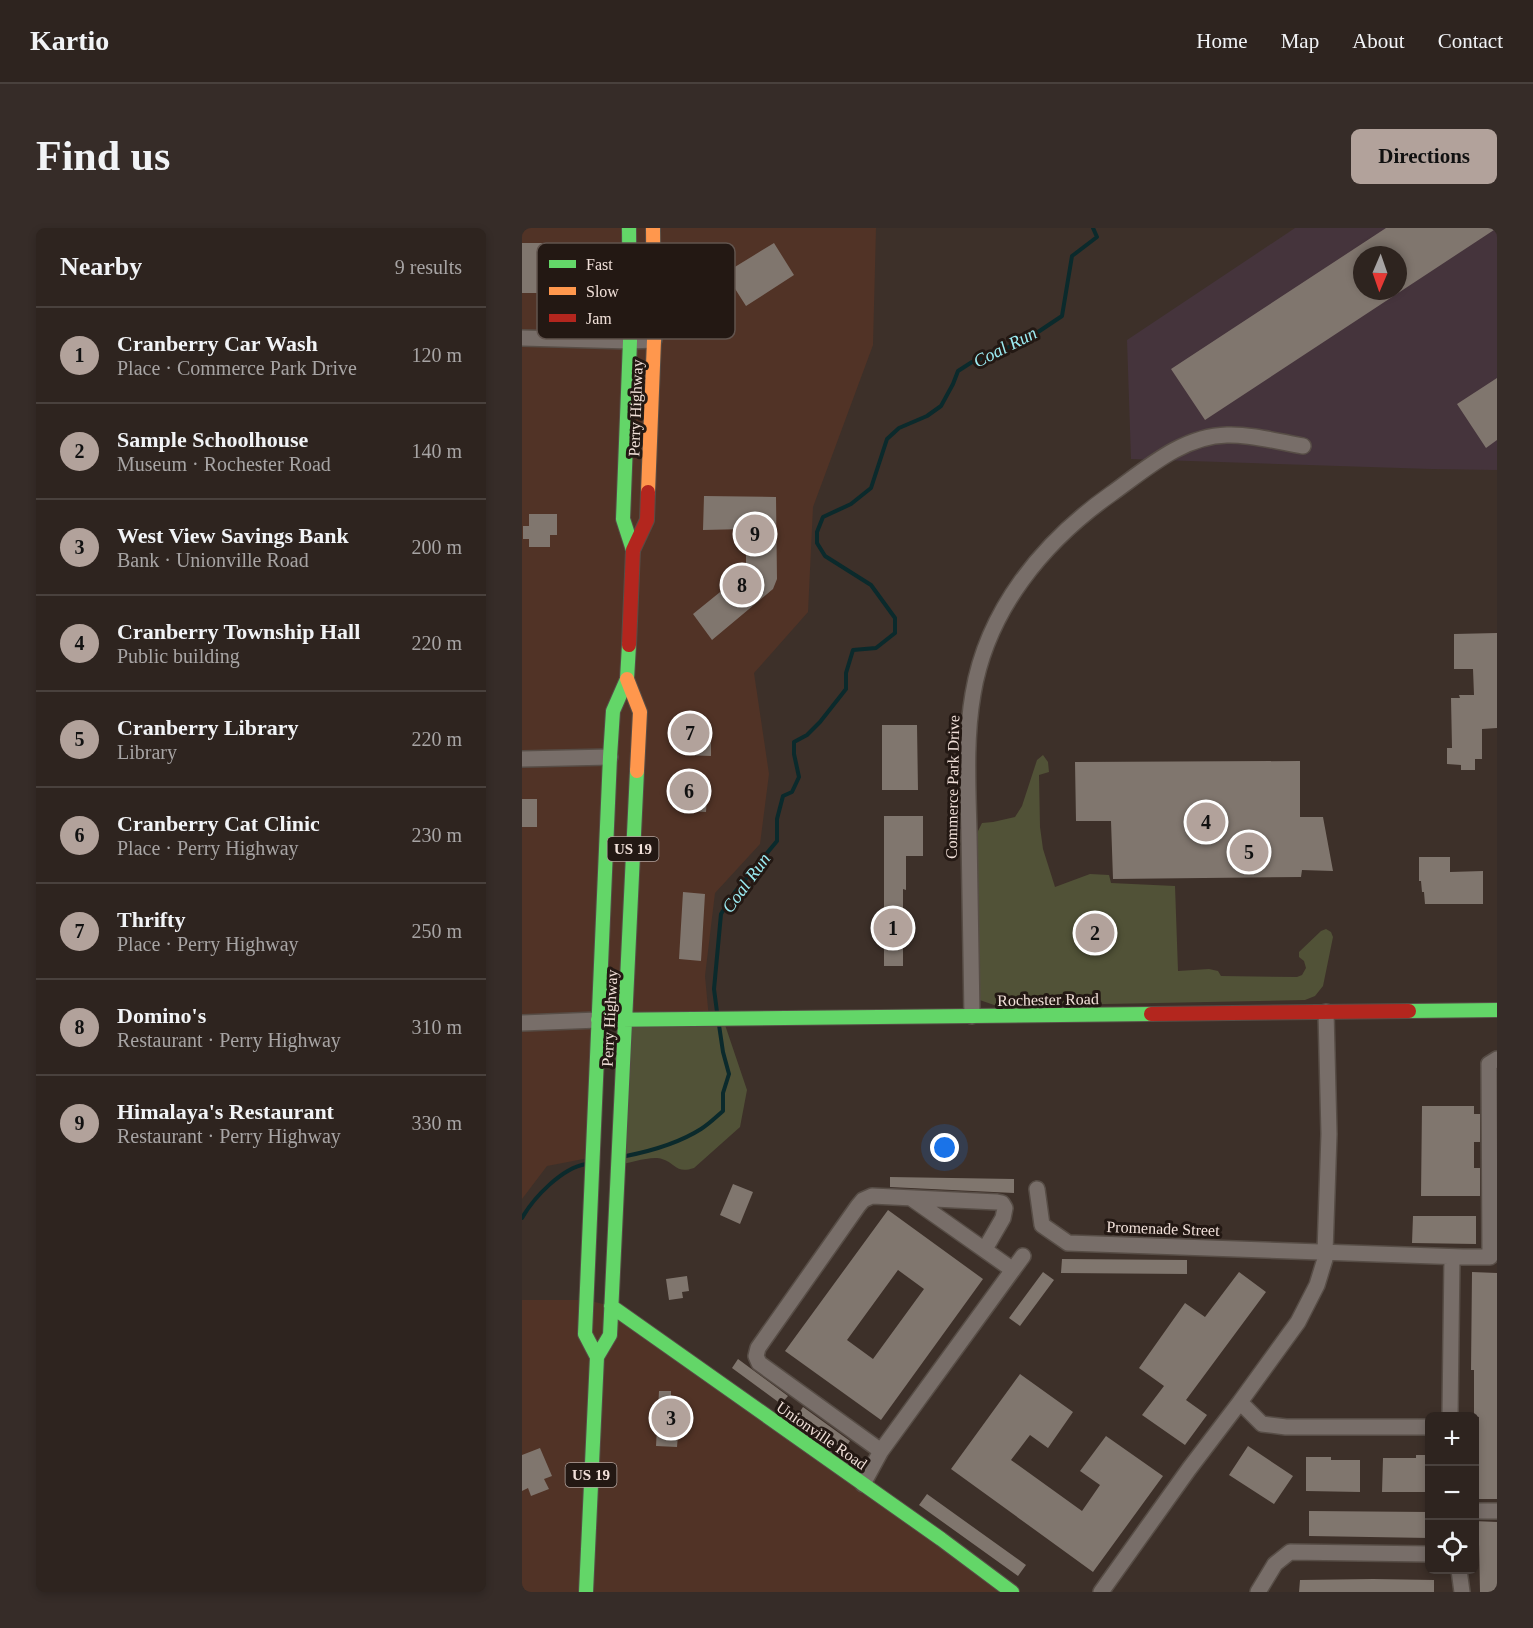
<!DOCTYPE html>
<html lang="en">
<head>
<meta charset="utf-8">
<style>
	:root { --surface:#2e241f; --page:#362c28; --text:#f1f3f6; --muted:#a7a4a4; --line:#49413d; --accent:#b2a29b }
	body { margin:0; font-family:"Times New Roman",serif; background:var(--page); color:var(--text) }
	.controls { position:absolute; right:18px; bottom:18px; display:grid; overflow:hidden; border-radius:9px; box-shadow:0 3px 9px #0003 }
	.controls button { width:54px; height:54px; display:grid; place-items:center; padding:0; border:0; border-bottom:2px solid var(--line); background:var(--surface); color:var(--text); font:30px sans-serif }
	.compass { position:absolute; left:831px; top:18px; width:54px; height:54px; border-radius:50%; background:var(--surface); box-shadow:0 3px 9px #0003; rotate:182deg }
	.you { position:absolute; left:423px; top:920px; width:21px; height:21px; margin:-15px; border:4px solid #fff; border-radius:50%; background:#1a73e8; box-shadow:0 0 0 9px #1a73e833 }
	.badge { display:grid; place-items:center; width:39px; height:39px; border-radius:50%; background:var(--accent); color:#111; font-size:20px; font-weight:700 }
	.pin { position:absolute; translate:-50% -50%; border:3px solid #fff; box-shadow:0 2px 6px #0006 }
	.list { margin:0; padding:0; list-style:none }
	h2 { display:flex; justify-content:space-between; align-items:center; height:78px; margin:0; padding:0 24px; font-size:26px }
	h2 small { font-size:20px; font-weight:400; color:var(--muted) }
	.list li { display:grid; grid-template-columns:39px 1fr auto; gap:18px; align-items:center; box-sizing:border-box; height:96px; padding:0 24px; border-top:2px solid var(--line) }
	.list b { display:block; font-size:22px; white-space:nowrap }
	.list p { margin:0; font-size:20px; white-space:nowrap; color:var(--muted) }
	.list em { font-size:20px; font-style:normal; color:var(--muted) }
	.icon { flex:none; width:33px; height:33px; fill:none; stroke:currentColor; stroke-width:2; stroke-linecap:round; stroke-linejoin:round }
	.map { position:relative; flex:none; width:975px; height:1364px; overflow:hidden; border-radius:9px }
	header { display:flex; align-items:center; gap:36px; box-sizing:border-box; height:84px; padding:0 30px; background:var(--surface); border-bottom:2px solid var(--line) }
	header strong { font-size:28px }
	nav { display:flex; gap:33px; margin-inline-start:auto; font-size:21px }
	.intro { display:flex; align-items:center; justify-content:space-between; box-sizing:border-box; height:144px; padding:0 36px }
	h1 { margin:0; font-size:42px }
	.button { padding:15px 27px; border-radius:9px; background:var(--accent); color:#111; font-size:21px; font-weight:700 }
	main { display:flex; gap:36px; padding:0 36px }
	aside { flex:1; background:var(--surface); border-radius:9px; box-shadow:0 3px 9px #0003 }
	.map>svg:first-child { display:block }
	.built { fill:#513326 }
	.industrial { fill:#45343c; fill-rule:evenodd }
	.green { fill:#515237 }
	.lines { fill:none; stroke-linecap:round; stroke-linejoin:round }
	.stream { stroke:#0b2a2c; stroke-width:4 }
	.building { fill:#80766e; fill-rule:evenodd }
	.street-casing { stroke:#574d46; stroke-width:18 }
	.fast-casing { stroke:#574d46; stroke-width:16 }
	.slow-casing { stroke:#574d46; stroke-width:16 }
	.jam-casing { stroke:#574d46; stroke-width:16 }
	.street { stroke:#786e69; stroke-width:15 }
	.fast { stroke:#63d668; stroke-width:14 }
	.slow { stroke:#ff974d; stroke-width:14 }
	.jam { stroke:#b3261e; stroke-width:14 }
	.labels { text-anchor:middle; stroke-width:6; stroke-linejoin:round; paint-order:stroke }
	.shield { fill:#231813; stroke:#b3a49e; stroke-width:1.5 }
	.shield-label { font-size:15px; font-weight:bold; fill:#f1e0d9 }
	.street-label { font-size:16px; fill:#f1e0d9; stroke:#231813 }
	.water-label { font-size:18px; font-style:italic; fill:#9bebf2; stroke:#231813 }
	.key { fill:#231813; stroke:#61544e; stroke-width:1.5 }
	.key-label { font-size:16px; fill:#f1e0d9 }
</style>
</head>
<body>
<header>
<strong>Kartio</strong>
<nav><a>Home</a><a>Map</a><a>About</a><a>Contact</a></nav>
</header>
<div class="intro"><h1>Find us</h1><a class="button">Directions</a></div>
<main>
<aside>
<h2>Nearby<small>9 results</small></h2>
<ul class="list">
<li><span class="badge">1</span><div><b>Cranberry Car Wash</b><p>Place · Commerce Park Drive</p></div><em>120 m</em></li>
<li><span class="badge">2</span><div><b>Sample Schoolhouse</b><p>Museum · Rochester Road</p></div><em>140 m</em></li>
<li><span class="badge">3</span><div><b>West View Savings Bank</b><p>Bank · Unionville Road</p></div><em>200 m</em></li>
<li><span class="badge">4</span><div><b>Cranberry Township Hall</b><p>Public building</p></div><em>220 m</em></li>
<li><span class="badge">5</span><div><b>Cranberry Library</b><p>Library</p></div><em>220 m</em></li>
<li><span class="badge">6</span><div><b>Cranberry Cat Clinic</b><p>Place · Perry Highway</p></div><em>230 m</em></li>
<li><span class="badge">7</span><div><b>Thrifty</b><p>Place · Perry Highway</p></div><em>250 m</em></li>
<li><span class="badge">8</span><div><b>Domino's</b><p>Restaurant · Perry Highway</p></div><em>310 m</em></li>
<li><span class="badge">9</span><div><b>Himalaya's Restaurant</b><p>Restaurant · Perry Highway</p></div><em>330 m</em></li>
</ul>
</aside>
<div class="map">
<svg width="975" height="1364" viewBox="0 0 975 1364">
	<rect width="100%" height="100%" fill="#3d3029"/>
	<!-- built -->
	<path class="built" d="M0,0H354L351,117L291,279L286,384L232,445L247,546L238,616L193,665L183,748L187,791L77,792L72,929L25,938L0,971Z
		M0,1072H65L89,1078L490,1364H0Z"/>
	<!-- industrial -->
	<path class="industrial" d="M773,0H975V242L909,241L609,231L605,112ZM840,27H876V63H840Z"/>
	<!-- green -->
	<path class="green" d="M521,527L526,534L527,544L517,547L518,599L521,621L533,659L568,646L587,647L589,655L653,658L656,743L687,741L696,743L699,748L775,749L780,747L784,740L782,733L777,729V724L799,703L804,701L809,704L811,709L801,758L793,768L783,772L475,778L449,769L454,607L460,595L471,594L493,589L500,578L515,532Z
		M201,791L225,862L218,899L172,940C154,946 155,936 140,931C131,927 107,935 96,937L103,792Z"/>
	<g class="lines">
		<!-- stream -->
		<path class="stream" d="M195,784L192,761L199,686L213,664L255,613V591L261,568L270,564L277,549L272,526V514L285,507L298,494L324,461V445L331,422L354,420L373,405V390L349,357L303,328L295,315V304L301,289L329,276L349,260L365,211L377,200L405,188L419,178L431,156L436,143L450,134L474,125L510,108L540,88L550,28L575,9L571,0
			M104,928C129,923 157,915 179,901C187,896 194,889 201,883V865L207,846L201,824L197,797
			M0,990C12,969 40,940 64,936"/>
	</g>
	<!-- building -->
	<path class="building" d="M864,0H975L683,192L649,141ZM840,27H876V63H840Z
		M0,15H54V65H0Z
		M252,15L272,47L224,78L203,45Z
		M975,150V212L964,220L935,176Z
		M182,268L254,269L255,351L251,361L190,412L171,386L224,343V301L181,302Z
		M7,286H35V307H28V319H7V311H1V298H7Z
		M975,405V500L960,501V531H953V542H939V537L925,536V520H930L929,470H938L937,467H952L951,441H932V406Z
		M168,489H178L177,515H189V528L161,527V513H159V496L168,497Z
		M360,497H395L396,562H360Z
		M778,533V589H801L811,643L780,642L779,649L591,651L589,593H554L553,534Z
		M162,548H172V556H177V569L185,570L184,584L166,583L167,577L158,576V556H161Z
		M0,571H15V599H0Z
		M362,588H401V628H384V662L381,661V738H362Z
		M897,629H928V644L961,643V676H903L902,664H900L899,653H897Z
		M161,664L183,666L179,733L157,731Z
		M900,878H952V886H958V914H952V940H958V968H899Z
		M368,949L492,951V965L368,959Z
		M211,956L231,964L218,996L198,987Z
		M366,982L461,1051L359,1192L263,1123ZM376,1042L402,1061L351,1131L325,1112Z
		M891,988H954V1016L890,1015Z
		M540,1031L665,1032V1046L539,1045Z
		M521,1044L532,1052L498,1098L487,1090Z
		M717,1044L744,1064L664,1172L685,1187L663,1217L620,1187L642,1158L617,1140L663,1075L683,1089Z
		M950,1044L975,1045V1271H954V1245H956L957,1189L952,1188V1142H949Z
		M165,1048L167,1063L160,1064L161,1070L147,1072L144,1051Z
		M216,1131L266,1168L259,1176L210,1140Z
		M498,1146L551,1184L526,1220L508,1207L489,1232L560,1283L578,1257L558,1243L584,1208L641,1248L571,1344L429,1241Z
		M137,1163H149V1177H158V1184H163L162,1196H157L155,1219L134,1218Z
		M281,1179L328,1213L322,1222L275,1188Z
		M726,1218L771,1248L752,1276L707,1247Z
		M18,1220L30,1248L22,1251L27,1261L9,1268L6,1260L0,1263V1227Z
		M894,1227H908V1264H860L861,1230H894Z
		M784,1229H809V1232H838V1264L784,1263Z
		M405,1266L504,1337L496,1348L397,1277Z
		M787,1283L908,1284V1310L787,1308Z
		M952,1293L975,1294V1364H958L957,1316H952Z
		M851,1351L912,1352V1364H777L778,1352Z"/>
	<g class="lines">
		<!-- street casing -->
		<g class="street-casing">
			<path id="street" d="M0,110L108,113L132,112
				M0,531L88,529
				M450,788C449,728 448,667 447,606C446,560 443,512 451,466C465,382 521,314 589,266C624,241 660,208 705,207C728,206 758,214 781,218
				M0,795L76,792
				M515,961L520,997L546,1015L941,1029H968L967,836L975,831
				M389,970L491,1042
				M718,1174L740,1196L764,1199H908
				M928,1188L930,1029
				M359,1223L501,1028
				M341,1256L359,1223L237,1135L234,1128L236,1120L336,978L341,972L350,968L475,974L480,975L483,980L481,990L463,1021
				M952,1283H975
				M937,1342L940,1364
				M579,1364L667,1241L718,1174L776,1094L795,1057L803,1031V1024L807,906L804,784
				M736,1364L753,1336L768,1324L908,1326"/>
		</g>
		<!-- fast casing -->
		<g class="fast-casing">
			<path id="fast" d="M107,0L108,113L101,291L111,322
				M887,783L975,782
				M76,792L629,786
				M89,1078L419,1311L490,1364
				M75,1129L63,1106L88,529L91,483L105,451L107,417
				M64,1364L75,1129L88,1107L115,543"/>
		</g>
		<!-- slow casing -->
		<g class="slow-casing">
			<path id="slow" d="M126,264L132,112L131,0
				M105,451L118,484L115,543"/>
		</g>
		<!-- jam casing -->
		<g class="jam-casing">
			<path id="jam" d="M107,417L111,322L125,292L126,264
				M629,786L887,783"/>
		</g>
		<!-- street -->
		<use href="#street" class="street"/>
		<!-- fast -->
		<use href="#fast" class="fast"/>
		<!-- slow -->
		<use href="#slow" class="slow"/>
		<!-- jam -->
		<use href="#jam" class="jam"/>
	</g>
	<g class="labels">
		<!-- shield labels -->
		<g class="shield">
			<rect x="85.5" y="609" width="51" height="24" rx="4.5"/>
			<rect x="43.5" y="1235" width="51" height="24" rx="4.5"/>
		</g>
		<g class="shield-label">
			<text x="111" y="626">US 19</text>
			<text x="69" y="1252">US 19</text>
		</g>
		<!-- street labels -->
		<g class="street-label">
			<text transform="translate(113 180) rotate(-88)" y="6">Perry Highway</text>
			<text transform="translate(430 559) rotate(-89)" y="6">Commerce Park Drive</text>
			<text transform="translate(526 771) rotate(-1)" y="6">Rochester Road</text>
			<text transform="translate(87 790) rotate(-87)" y="6">Perry Highway</text>
			<text transform="translate(641 1000) rotate(2)" y="6">Promenade Street</text>
			<text transform="translate(300 1207) rotate(35)" y="6">Unionville Road</text>
		</g>
		<!-- water labels -->
		<g class="water-label">
			<text transform="translate(483 119) rotate(-27)" y="6">Coal Run</text>
			<text transform="translate(224 655) rotate(-54)" y="6">Coal Run</text>
		</g>
	</g>
	<!-- legend -->
	<rect x="15" y="15" width="198" height="96" rx="9" class="key"/>
	<rect x="27" y="32" width="27" height="8" fill="#63d668"/>
	<rect x="27" y="59" width="27" height="8" fill="#ff974d"/>
	<rect x="27" y="86" width="27" height="8" fill="#b3261e"/>
	<g class="key-label">
		<text x="64" y="42">Fast</text>
		<text x="64" y="69">Slow</text>
		<text x="64" y="96">Jam</text>
	</g>
</svg>
<div class="controls">
<button>+</button>
<button>−</button>
<button><svg class="icon" aria-label="locate" viewBox="0 0 24 24"><circle cx="12" cy="12" r="6"/><path d="M12 2v4M12 18v4M2 12h4M18 12h4"/></svg></button>
</div>
<svg class="compass" viewBox="-18 -18 36 36"><path d="M0-13l5 13h-10z" fill="#e53935"/><path d="M0 13l5-13h-10z" fill="#a7a4a4"/></svg>
<div class="you"></div>
<div class="pin badge" style="left:371px;top:700px">1</div>
<div class="pin badge" style="left:573px;top:705px">2</div>
<div class="pin badge" style="left:149px;top:1190px">3</div>
<div class="pin badge" style="left:684px;top:594px">4</div>
<div class="pin badge" style="left:727px;top:624px">5</div>
<div class="pin badge" style="left:167px;top:563px">6</div>
<div class="pin badge" style="left:168px;top:505px">7</div>
<div class="pin badge" style="left:220px;top:357px">8</div>
<div class="pin badge" style="left:233px;top:306px">9</div>
</div>
</main>
</body>
</html>
